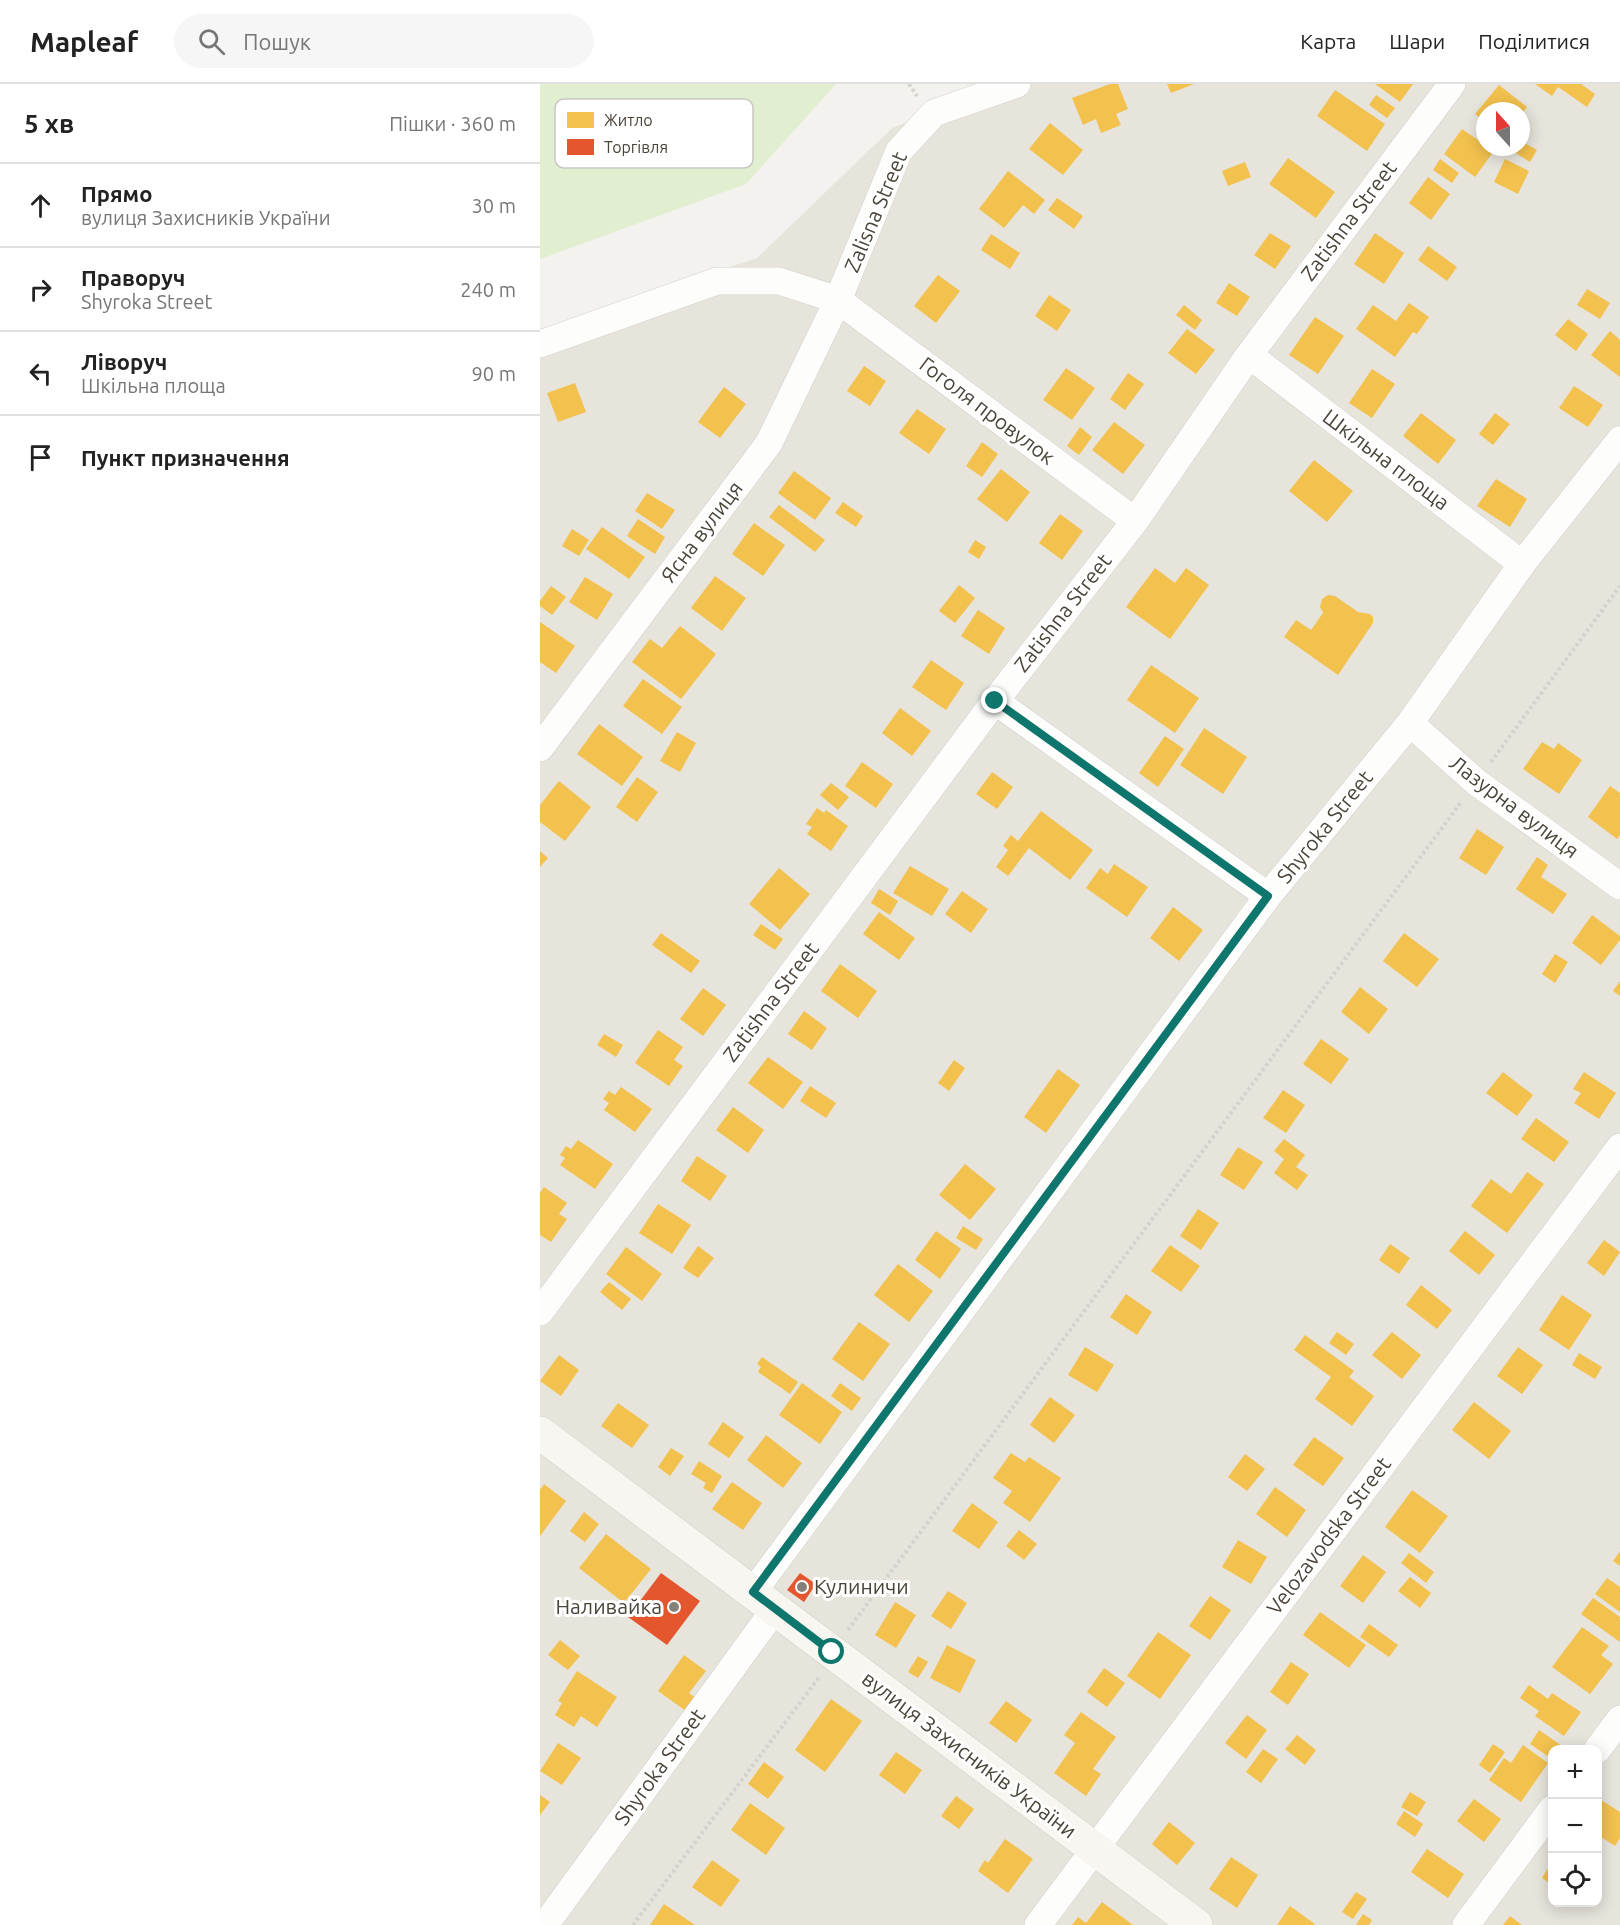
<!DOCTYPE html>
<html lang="uk">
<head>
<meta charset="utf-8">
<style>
	:root { --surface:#fff; --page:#f6f6f6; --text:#222; --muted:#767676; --line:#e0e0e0 }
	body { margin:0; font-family:Ubuntu,sans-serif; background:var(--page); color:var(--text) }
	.controls { position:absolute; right:18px; bottom:18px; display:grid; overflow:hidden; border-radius:12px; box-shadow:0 3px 15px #0003 }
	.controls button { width:54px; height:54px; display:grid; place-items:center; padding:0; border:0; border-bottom:2px solid var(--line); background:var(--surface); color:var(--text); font:30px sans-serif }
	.compass { position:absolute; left:936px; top:18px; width:54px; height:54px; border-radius:50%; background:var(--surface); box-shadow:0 3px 15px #0003; rotate:339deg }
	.stop { position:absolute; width:18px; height:18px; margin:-14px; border:4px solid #0f766e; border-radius:50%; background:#fff }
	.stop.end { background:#0f766e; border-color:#fff; box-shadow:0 2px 6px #0008 }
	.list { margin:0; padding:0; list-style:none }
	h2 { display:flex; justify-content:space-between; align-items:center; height:78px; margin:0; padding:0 24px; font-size:26px }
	h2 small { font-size:20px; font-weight:400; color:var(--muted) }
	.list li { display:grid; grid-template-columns:39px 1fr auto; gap:18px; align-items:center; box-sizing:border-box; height:84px; padding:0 24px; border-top:2px solid var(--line) }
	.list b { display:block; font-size:22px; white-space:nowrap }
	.list p { margin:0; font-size:20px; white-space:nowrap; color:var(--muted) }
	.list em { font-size:20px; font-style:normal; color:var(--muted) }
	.icon { flex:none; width:33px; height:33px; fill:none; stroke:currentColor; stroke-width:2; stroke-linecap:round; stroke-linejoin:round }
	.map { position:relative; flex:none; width:1080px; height:1841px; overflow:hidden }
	header { display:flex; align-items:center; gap:36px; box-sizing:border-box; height:84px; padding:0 30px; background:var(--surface); border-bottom:2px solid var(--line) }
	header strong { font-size:28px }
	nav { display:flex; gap:33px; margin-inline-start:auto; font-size:21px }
	.search { width:420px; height:54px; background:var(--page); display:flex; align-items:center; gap:15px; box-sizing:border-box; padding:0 21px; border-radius:33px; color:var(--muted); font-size:22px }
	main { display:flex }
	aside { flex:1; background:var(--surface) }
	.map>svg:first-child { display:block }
	.residential { fill:#e7e4dc; fill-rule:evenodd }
	.green { fill:#e1eecf }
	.homes { fill:#f2c14e }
	.shops { fill:#e4572e }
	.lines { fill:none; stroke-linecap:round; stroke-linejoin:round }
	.street-casing { stroke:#d2d0cb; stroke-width:28 }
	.secondary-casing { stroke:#d3cfc5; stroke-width:34 }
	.path { stroke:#d3d2cc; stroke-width:4; stroke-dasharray:3 3; stroke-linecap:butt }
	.street { stroke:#fdfdfc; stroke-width:27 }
	.secondary { stroke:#f7f6f1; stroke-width:33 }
	.route { stroke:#0f766e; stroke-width:8 }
	.poi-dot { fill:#868178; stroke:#fff; stroke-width:2 }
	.labels { text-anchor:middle; stroke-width:6; stroke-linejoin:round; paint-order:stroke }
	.street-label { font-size:21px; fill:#4b4439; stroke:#fff }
	.poi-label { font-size:21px; fill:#4b4439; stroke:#fff; text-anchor:start }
	.key { fill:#fff; stroke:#c9c7c4; stroke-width:1.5 }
	.key-label { font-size:16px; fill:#4b4439 }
</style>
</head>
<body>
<header>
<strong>Mapleaf</strong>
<div class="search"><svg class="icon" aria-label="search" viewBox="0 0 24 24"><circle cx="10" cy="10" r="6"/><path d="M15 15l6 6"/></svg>Пошук</div>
<nav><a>Карта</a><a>Шари</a><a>Поділитися</a></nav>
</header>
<main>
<aside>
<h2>5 хв<small>Пішки · 360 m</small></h2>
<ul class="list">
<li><svg class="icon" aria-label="ahead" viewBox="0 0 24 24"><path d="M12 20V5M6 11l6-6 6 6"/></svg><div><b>Прямо</b><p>вулиця Захисників України</p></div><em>30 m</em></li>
<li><svg class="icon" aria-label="right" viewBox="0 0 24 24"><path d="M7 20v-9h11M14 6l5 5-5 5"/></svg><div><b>Праворуч</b><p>Shyroka Street</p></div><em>240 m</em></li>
<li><svg class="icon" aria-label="left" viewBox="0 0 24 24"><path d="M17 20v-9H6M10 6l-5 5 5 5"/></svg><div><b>Ліворуч</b><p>Шкільна площа</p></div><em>90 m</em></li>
<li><svg class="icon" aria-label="arrive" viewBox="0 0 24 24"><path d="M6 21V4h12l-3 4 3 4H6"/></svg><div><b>Пункт призначення</b></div></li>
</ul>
</aside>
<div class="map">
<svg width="1080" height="1841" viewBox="0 0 1080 1841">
	<rect width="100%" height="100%" fill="#f4f2ee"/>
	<!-- residential -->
	<path class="residential" d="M466,0H1080V1841H0V245L217,174L352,44ZM945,27H981V63H945ZM1012,1666H1058V1818H1012Z"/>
	<!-- green -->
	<path class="green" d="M0,0H296L206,100L0,175Z"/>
	<!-- homes -->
	<path class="homes" d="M570,0H578L588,25L576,30L581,41L561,49L556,35L543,41L532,14Z
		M627,0H654L631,9Z
		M835,0H873L860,18Z
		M995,0H1041L1055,10L1047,23L1018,3L1012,12Z
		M959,1L987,23L981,31V27H945V38L935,30Z
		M795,6L845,40L827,67L777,32Z
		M836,11L855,24L847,34L829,21Z
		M510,39L543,66L523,91L489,65Z
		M922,45L954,67L935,93L904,70Z
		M981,57L997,66L990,78L974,68L977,63H981Z
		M748,74L795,108L776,134L729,100Z
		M900,75L919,89L912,99L893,86Z
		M965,75L989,87L978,110L954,98Z
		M705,78L711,93L688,102L682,87Z
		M468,87L505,116L494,130L483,121L464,144L439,125Z
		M888,93L910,110L891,136L869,119Z
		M517,114L543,132L534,145L508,126Z
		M730,149L751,162L735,185L714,171Z
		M835,149L864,169L844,200L814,180Z
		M451,150L480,169L470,185L441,166Z
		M888,162L917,183L907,197L878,176Z
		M398,191L420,207L396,239L374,222Z
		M689,199L710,213L697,232L676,219Z
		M1047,205L1070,219L1060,235L1037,221Z
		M509,211L531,226L517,247L495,232Z
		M869,219L889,233L877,250L873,248L855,273L816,245L833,221L856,237Z
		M644,221L662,236L655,246L636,231Z
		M775,233L804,252L778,290L749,271Z
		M1028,235L1048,250L1036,267L1015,251Z
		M647,245L675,266L656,290L628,269Z
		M1070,247L1080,256V293L1051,271Z
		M324,282L346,297L330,322L307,307Z
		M526,284L555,304L532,336L503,316Z
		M832,285L855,300L832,334L809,319Z
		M588,289L604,300L585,326L570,315Z
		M35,299L46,328L18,338L7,309Z
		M1034,302L1063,321L1048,343L1019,324Z
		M184,303L206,320L180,354L158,338Z
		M377,325L406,345L389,370L359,349Z
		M881,329L916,356L898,380L863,352Z
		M955,329L970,340L953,361L939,350Z
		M574,338L605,361L583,390L552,366Z
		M540,343L552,353L539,371L527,362Z
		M442,358L458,370L442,393L426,382Z
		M774,376L813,407L787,438L749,407Z
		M461,385L490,408L467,438L437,415Z
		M254,387L291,414L275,436L238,409Z
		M956,395L987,415L970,443L937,422Z
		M107,409L135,426L122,445L95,427Z
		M303,418L323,432L316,443L295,429Z
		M239,421L285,456L275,468L229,433Z
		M520,430L543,447L522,476L499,459Z
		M98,435L125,453L115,470L87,452Z
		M214,439L245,461L223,492L192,470Z
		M62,443L105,473L89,495L46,465Z
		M32,445L49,456L39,472L22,462Z
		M435,456L446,463L439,475L428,468Z
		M615,484L635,499L646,484L669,501L630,555L586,523Z
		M175,492L206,514L182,547L151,524Z
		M45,493L73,510L57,536L29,518Z
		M419,501L435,514L415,539L399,527Z
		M11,502L26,513L12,531L0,522V517Z
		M788,511L795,512L818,528L830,530L833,533V539L798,591L744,553L756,536L771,546L783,529L780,523L782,515Z
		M438,526L465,544L449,570L421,552Z
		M0,538L35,562L16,589L0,578Z
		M140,542L176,570L141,615L92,578L110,555L122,564Z
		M391,576L424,599L406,626L372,603Z
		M611,581L659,614L635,649L587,616Z
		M103,595L142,623L122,650L83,622Z
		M360,624L391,647L372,672L342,649Z
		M59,640L103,673L82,702L37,670Z
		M664,644L707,673L683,710L640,681Z
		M137,648L156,659L140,688L120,677Z
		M625,652L644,665L618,703L599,689Z
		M1002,658L1014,665L1018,659L1042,676L1019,710L983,685Z
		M322,678L353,700L336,724L305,702Z
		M452,688L473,703L457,725L436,710Z
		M97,693L118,708L97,738L76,723Z
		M19,697L51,723L25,757L0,738V721Z
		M291,699L309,713L298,726L280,711Z
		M1070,702L1080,709V751L1077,755L1048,733Z
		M277,724L284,729L286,726L308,742L291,767L267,750L272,743L266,740Z
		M501,727L553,766L530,796L489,764L468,792L456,783L468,766L463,762L471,751L478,757Z
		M937,745L964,763L946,791L919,774Z
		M0,767L8,774L0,783Z
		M997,773L1008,781L1001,793L1027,810L1013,830L976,805Z
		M574,780L608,803L587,833L546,804L560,784L568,790Z
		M370,782L409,805L392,832L353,809Z
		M239,784L270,810L240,846L209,820Z
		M339,805L358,817L350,831L331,819Z
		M422,807L448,825L431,849L405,830Z
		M633,823L663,846L639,877L610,854Z
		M339,828L375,854L359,876L323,850Z
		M1052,831L1080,852V856L1061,881L1032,859Z
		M221,840L243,855L235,866L213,851Z
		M121,849L160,877L151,889L112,861Z
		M864,849L899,875L877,903L843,877Z
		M1015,870L1028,878L1015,899L1002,890Z
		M300,880L337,907L318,934L281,907Z
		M1080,897V912L1073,907Z
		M820,903L848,925L829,950L801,928Z
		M163,904L186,921L163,952L140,935Z
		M264,927L287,944L272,966L248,950Z
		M118,946L143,963L134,976L143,982L129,1002L95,979Z
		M64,950L83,961L76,973L57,961Z
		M781,955L809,975L791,1000L763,980Z
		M228,973L263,998L243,1025L208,999Z
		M414,976L425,984L409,1007L398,999Z
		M518,985L540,1001L506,1049L484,1033Z
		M963,988L993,1011L977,1032L946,1009Z
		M1044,988L1076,1009L1059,1035L1034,1019L1041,1009L1033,1005Z
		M270,1002L296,1019L286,1034L260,1017Z
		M81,1003L112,1025L95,1048L64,1026L69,1019L63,1015L69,1007L75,1011Z
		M743,1006L765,1021L746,1049L723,1034Z
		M193,1023L224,1046L208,1069L176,1046Z
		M996,1034L1029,1058L1014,1078L981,1055Z
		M744,1055L765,1071L756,1083L768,1091L757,1106L734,1089L744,1075L734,1067Z
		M38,1056L73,1080L55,1105L20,1081L25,1074L20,1071L26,1062L31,1065Z
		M698,1063L723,1078L704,1106L680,1091Z
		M157,1072L187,1092L170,1117L141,1097Z
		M425,1080L456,1105L430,1136L399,1111Z
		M987,1088L1004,1100L967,1149L931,1122L951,1095L971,1110Z
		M4,1103L27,1119L19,1130L27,1135L11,1158L0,1151V1109Z
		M118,1120L151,1141L132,1170L99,1149Z
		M658,1125L679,1139L661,1166L640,1152Z
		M423,1142L443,1155L436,1166L416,1154Z
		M396,1147L421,1165L400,1195L375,1176Z
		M925,1147L955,1171L939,1191L909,1167Z
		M1064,1156L1080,1168L1064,1192L1047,1179Z
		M850,1160L870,1174L859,1190L839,1176Z
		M630,1161L660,1182L641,1208L611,1187Z
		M158,1162L174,1174L158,1194L143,1184Z
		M86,1163L122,1190L102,1217L66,1190Z
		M358,1180L393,1207L369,1238L334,1211Z
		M69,1198L91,1215L82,1226L60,1208Z
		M881,1201L912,1226L897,1245L866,1221Z
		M586,1210L612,1228L597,1251L570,1233Z
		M1022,1211L1052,1231L1029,1266L999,1246Z
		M319,1238L350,1260L323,1297L292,1275Z
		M797,1248L814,1260L806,1271L789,1259Z
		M852,1248L881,1271L862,1295L832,1271Z
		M765,1251L814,1287L809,1293L834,1312L812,1342L775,1315L791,1293L754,1266Z
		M545,1263L574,1281L557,1308L528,1291Z
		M978,1263L1003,1281L982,1310L957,1292Z
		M1039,1269L1062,1283L1055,1295L1032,1281Z
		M19,1271L39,1286L21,1312L0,1297Z
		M222,1273L258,1298L250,1310L218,1288L221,1283L217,1280Z
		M262,1299L302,1328L280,1360L239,1331Z
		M300,1299L321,1314L312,1327L291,1312Z
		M510,1313L535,1331L514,1359L490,1341Z
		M934,1318L971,1347L949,1375L912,1346Z
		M78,1319L109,1341L92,1364L61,1342Z
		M183,1338L204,1353L189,1374L168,1360Z
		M226,1351L262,1379L243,1404L207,1376Z
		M774,1353L804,1374L783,1402L753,1381Z
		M131,1364L144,1372L130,1392L118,1383Z
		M471,1369L485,1378L489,1373L521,1394L490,1438L463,1419L472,1407L453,1394Z
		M705,1370L725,1385L707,1407L688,1393Z
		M159,1377L182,1392L172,1409L163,1404L166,1399L151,1390Z
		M192,1398L222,1419L203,1446L172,1425Z
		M4,1400L26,1417L0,1452V1406Z
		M735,1403L766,1426L747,1453L716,1430Z
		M872,1406L908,1432L880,1469L845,1443Z
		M432,1419L458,1438L439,1465L412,1447Z
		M44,1428L59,1440L45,1458L30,1447Z
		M479,1446L497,1460L484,1476L466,1462Z
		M66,1450L111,1485L84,1519L39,1484Z
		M698,1456L727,1473L711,1500L682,1483Z
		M1080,1467V1482L1073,1477Z
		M869,1469L894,1488L886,1499L861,1479Z
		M823,1471L846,1488L823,1519L800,1502Z
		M870,1493L891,1509L880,1524L858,1507Z
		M1067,1494L1080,1503V1528L1055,1510Z
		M408,1507L427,1519L411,1545L391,1532Z
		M670,1512L691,1526L670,1556L649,1542Z
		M1053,1514L1080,1533V1558L1041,1530Z
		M355,1518L376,1531L356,1564L335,1551Z
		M780,1528L826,1561L809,1584L763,1551Z
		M829,1540L858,1561L849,1573L820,1553Z
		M1042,1543L1069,1562L1061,1571L1073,1580L1050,1610L1012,1583Z
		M618,1548L651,1571L620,1615L587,1592Z
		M20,1556L40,1572L28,1586L8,1571Z
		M407,1561L436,1576L420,1609L390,1594Z
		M144,1571L166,1587L149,1609L156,1614L146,1627L118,1607Z
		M378,1572L388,1578L378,1594L368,1588Z
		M751,1578L769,1590L748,1621L730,1608Z
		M564,1584L585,1599L567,1623L547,1608Z
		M37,1587L77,1613L57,1643L41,1632L34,1643L15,1631L22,1619L18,1617Z
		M989,1601L1008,1615L1012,1609L1041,1628L1024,1652L995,1632L999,1627L980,1614Z
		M291,1615L322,1637L285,1688L255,1666Z
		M466,1617L492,1636L476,1659L449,1639Z
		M541,1628L576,1653L553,1685L561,1690L546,1712L514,1689L535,1659L524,1651Z
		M707,1631L727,1646L706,1675L685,1659Z
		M999,1646L1028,1666H1012V1675L990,1660Z
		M757,1651L776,1666L765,1681L745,1665Z
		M18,1659L41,1674L22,1701L0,1687Z
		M953,1660L965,1668L950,1689L939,1681Z
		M983,1661L1008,1679L981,1718L949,1696L964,1674L971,1679Z
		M723,1665L738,1675L721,1699L706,1688Z
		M356,1668L382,1686L365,1710L339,1691Z
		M224,1678L244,1693L228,1715L208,1700Z
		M870,1708L886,1718L877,1732L861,1723Z
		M0,1711L10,1718L0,1731Z
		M416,1712L434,1725L419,1745L401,1732Z
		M1058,1714L1080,1728V1754L1075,1762L1058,1751Z
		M934,1715L961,1735L944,1758L917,1737Z
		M210,1719L245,1744L226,1771L191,1746Z
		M864,1727L883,1740L875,1753L856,1740Z
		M629,1738L655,1759L637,1781L612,1760Z
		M465,1755L493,1775L468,1809L438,1787L445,1776L448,1779Z
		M887,1765L924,1790L908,1814L871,1788Z
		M691,1773L718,1791L697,1824L669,1805Z
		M172,1776L200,1796L181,1823L152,1803Z
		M1012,1778V1801L1002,1794Z
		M816,1808L827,1815L813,1835L802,1828Z
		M562,1818L593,1841H532L538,1833L546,1839Z
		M124,1820L155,1841H110Z
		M750,1822L775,1840L774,1841H737Z
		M823,1830L832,1836L829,1841H816Z
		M970,1832L982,1841H963Z"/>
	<!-- shops -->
	<path class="shops" d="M121,1489L160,1517L127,1561L88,1533Z
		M260,1489L276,1500L264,1518L247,1506Z"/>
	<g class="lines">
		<!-- street casing -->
		<g class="street-casing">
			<path id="street" d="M0,260L177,197H239L298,216L595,437
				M709,271L982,480
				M455,617L728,812
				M870,639L936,698L1080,802
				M0,664L229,359L298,216L359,67L394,29L477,0
				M0,1228L455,617L595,437L709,271L912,0
				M213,1508L728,812L870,639L982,480L1080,356
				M1057,1666L1080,1635
				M5,1841L235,1525
				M498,1841L1080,1063
				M926,1841L1012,1725"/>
		</g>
		<!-- secondary casing -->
		<g class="secondary-casing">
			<path id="secondary" d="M0,1349L656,1841"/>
		</g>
		<!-- path -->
		<path class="path" d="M369,0L377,12
			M951,678L1080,502
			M308,1546L922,717
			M93,1841L280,1592"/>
		<!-- street -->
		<use href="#street" class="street"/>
		<!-- secondary -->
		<use href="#secondary" class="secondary"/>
	</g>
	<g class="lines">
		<!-- route -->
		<path class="route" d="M292,1568L213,1508L728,812L455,617"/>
	</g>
	<!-- markers -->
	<g class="poi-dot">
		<circle cx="262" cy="1503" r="6"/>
		<circle cx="134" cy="1523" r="6"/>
	</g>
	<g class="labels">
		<!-- street labels -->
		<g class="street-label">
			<text transform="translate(336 128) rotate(-67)" y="7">Zalisna Street</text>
			<text transform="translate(809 137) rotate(-53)" y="7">Zatishna Street</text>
			<text transform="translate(447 327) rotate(37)" y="7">Гоголя провулок</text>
			<text transform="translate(846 376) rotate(37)" y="7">Шкільна площа</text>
			<text transform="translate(162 448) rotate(-53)" y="7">Ясна вулиця</text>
			<text transform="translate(523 529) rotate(-52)" y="7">Zatishna Street</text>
			<text transform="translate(974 723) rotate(37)" y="7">Лазурна вулиця</text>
			<text transform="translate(785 743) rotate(-51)" y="7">Shyroka Street</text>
			<text transform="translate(231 918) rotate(-53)" y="7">Zatishna Street</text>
			<text transform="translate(789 1452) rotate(-53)" y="7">Velozavodska Street</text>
			<text transform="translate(429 1671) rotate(37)" y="7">вулиця Захисників України</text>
			<text transform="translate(120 1683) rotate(-54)" y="7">Shyroka Street</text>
		</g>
		<!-- poi labels -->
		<g class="poi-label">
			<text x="274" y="1510">Кулиничи</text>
			<text x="122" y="1530" text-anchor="end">Наливайка</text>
		</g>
	</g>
	<!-- legend -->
	<rect x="15" y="15" width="198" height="69" rx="9" class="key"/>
	<rect x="27" y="28" width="27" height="16" fill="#f2c14e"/>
	<rect x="27" y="55" width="27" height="16" fill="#e4572e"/>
	<g class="key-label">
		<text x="64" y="42">Житло</text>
		<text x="64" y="69">Торгівля</text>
	</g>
</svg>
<div class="controls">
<button>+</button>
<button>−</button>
<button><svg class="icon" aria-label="locate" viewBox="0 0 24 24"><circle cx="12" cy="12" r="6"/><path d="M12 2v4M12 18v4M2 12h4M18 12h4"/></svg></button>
</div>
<svg class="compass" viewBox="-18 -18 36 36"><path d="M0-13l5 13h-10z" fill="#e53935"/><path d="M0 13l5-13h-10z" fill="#767676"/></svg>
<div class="stop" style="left:292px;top:1568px"></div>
<div class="stop end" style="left:455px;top:617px"></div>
</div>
</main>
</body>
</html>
